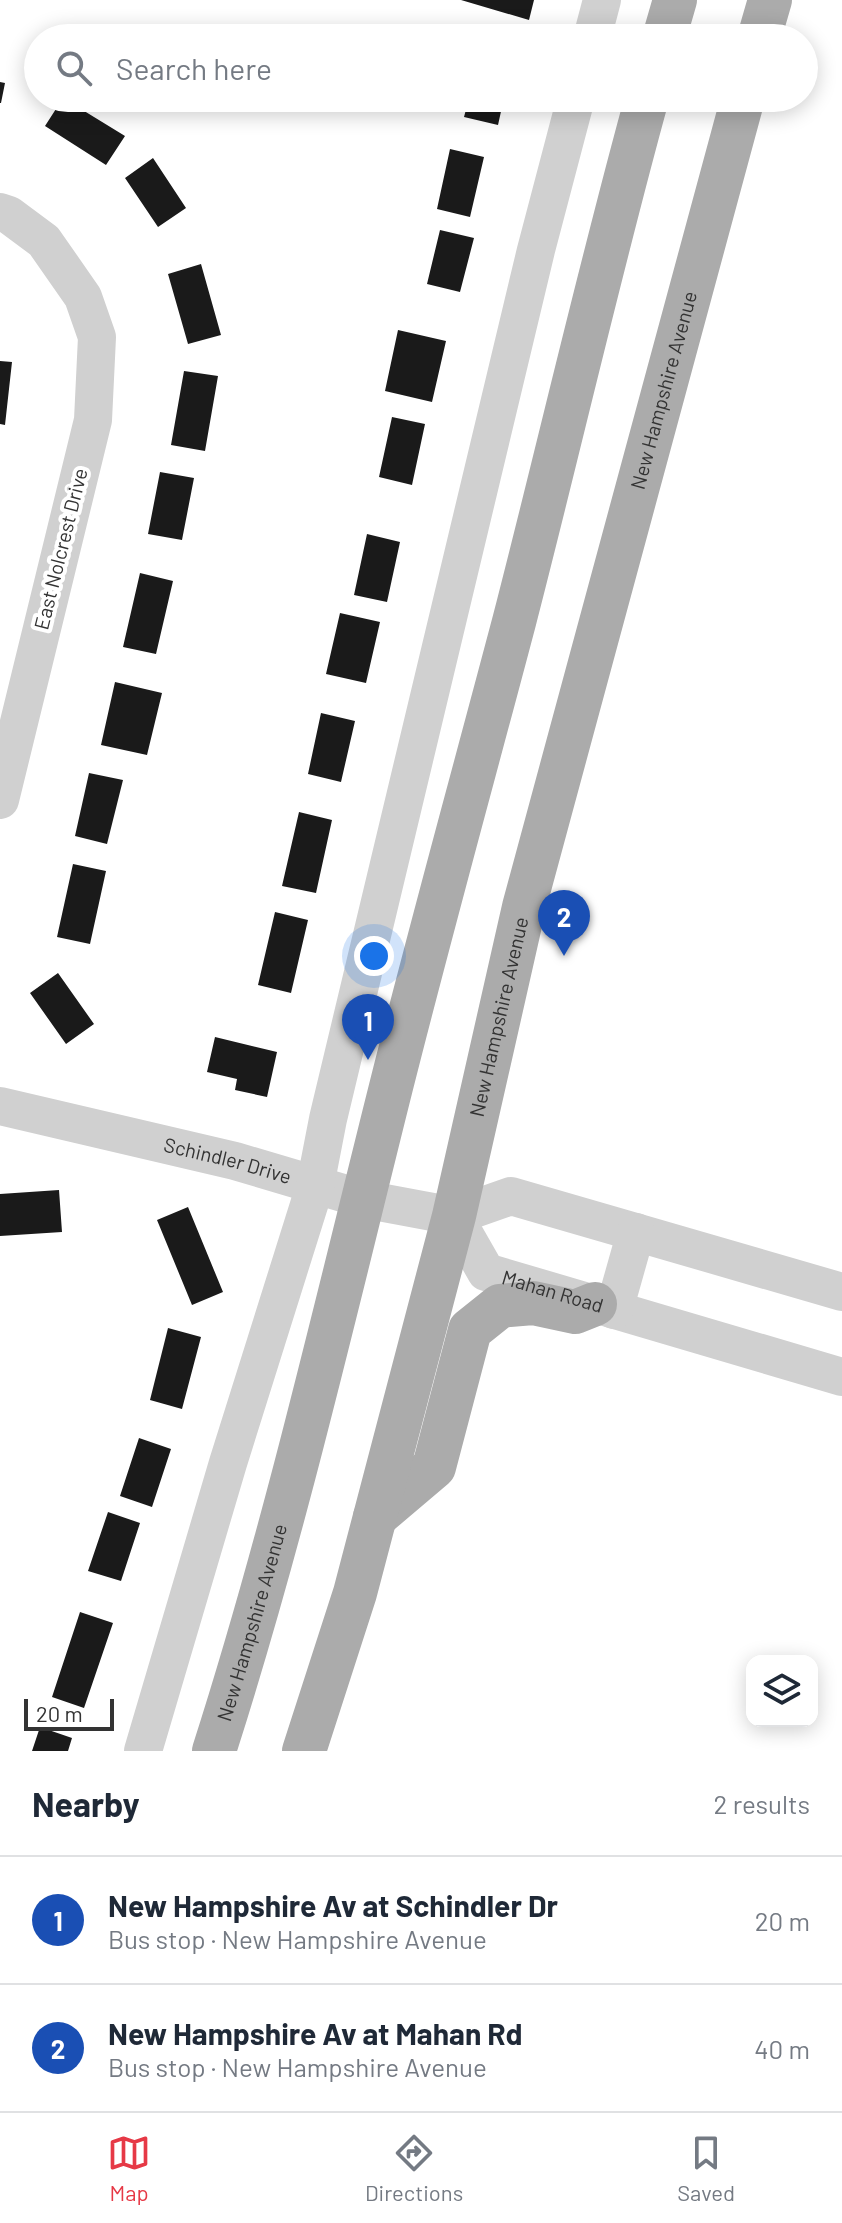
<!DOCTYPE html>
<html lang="en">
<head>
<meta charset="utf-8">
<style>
	:root { --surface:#fff; --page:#f2f2f3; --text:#1f2937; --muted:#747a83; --line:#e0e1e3; --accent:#e63946 }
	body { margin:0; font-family:Barlow,sans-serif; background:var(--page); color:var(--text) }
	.controls { position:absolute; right:24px; bottom:24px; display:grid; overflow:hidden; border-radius:16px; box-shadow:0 4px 20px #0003 }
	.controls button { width:72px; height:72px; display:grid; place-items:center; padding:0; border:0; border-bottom:2px solid var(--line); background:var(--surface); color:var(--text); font:40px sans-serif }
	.scale { position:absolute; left:24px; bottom:20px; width:90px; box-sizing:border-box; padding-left:8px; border:4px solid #333; border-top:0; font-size:22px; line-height:28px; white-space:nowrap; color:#333; -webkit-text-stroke:6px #fff; paint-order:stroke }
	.you { position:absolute; left:374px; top:956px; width:28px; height:28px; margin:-20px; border:6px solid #fff; border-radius:50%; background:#1a73e8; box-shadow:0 0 0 12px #1a73e833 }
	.badge { display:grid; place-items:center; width:52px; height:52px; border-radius:50%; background:var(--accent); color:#fff; font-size:26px; font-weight:700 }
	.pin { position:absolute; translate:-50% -66px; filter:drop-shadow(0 2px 4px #0008) }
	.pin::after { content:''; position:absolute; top:42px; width:28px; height:24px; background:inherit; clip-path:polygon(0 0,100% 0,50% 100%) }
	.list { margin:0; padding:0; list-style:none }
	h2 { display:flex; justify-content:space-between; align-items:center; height:104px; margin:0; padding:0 32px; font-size:34px }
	h2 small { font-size:26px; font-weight:400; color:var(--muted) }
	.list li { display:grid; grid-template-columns:52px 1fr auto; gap:24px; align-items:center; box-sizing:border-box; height:128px; padding:0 32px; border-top:2px solid var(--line) }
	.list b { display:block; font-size:30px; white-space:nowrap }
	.list p { margin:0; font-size:26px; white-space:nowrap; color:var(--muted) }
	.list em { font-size:26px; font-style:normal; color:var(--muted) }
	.icon { flex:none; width:44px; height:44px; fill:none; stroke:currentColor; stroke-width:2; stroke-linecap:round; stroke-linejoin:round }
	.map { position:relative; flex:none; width:842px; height:1751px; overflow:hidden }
	.search { position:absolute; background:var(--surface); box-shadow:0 4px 20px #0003; left:24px; right:24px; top:24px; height:88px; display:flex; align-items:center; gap:20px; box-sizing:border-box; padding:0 28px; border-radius:44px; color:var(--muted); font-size:30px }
	.sheet { height:360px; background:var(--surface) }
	nav { display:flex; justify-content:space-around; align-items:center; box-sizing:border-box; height:112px; border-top:2px solid var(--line); background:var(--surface); font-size:22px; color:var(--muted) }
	nav a { display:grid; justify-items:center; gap:4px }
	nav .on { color:var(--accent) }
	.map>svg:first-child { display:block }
	.building { fill:#1a1a1a }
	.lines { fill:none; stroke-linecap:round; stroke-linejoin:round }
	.minor { stroke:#d0d0d0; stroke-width:38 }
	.major { stroke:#ababab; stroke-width:44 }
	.labels { text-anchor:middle; stroke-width:8; stroke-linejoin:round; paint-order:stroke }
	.street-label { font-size:20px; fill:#333; stroke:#fff }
</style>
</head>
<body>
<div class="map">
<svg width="842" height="1751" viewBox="0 0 842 1751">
	<rect width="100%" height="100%" fill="#fff"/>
	<!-- building -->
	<path class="building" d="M461,0H534L529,20Z
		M0,82L5,83L1,103H0Z
		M63,98L125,136L106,165L45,126Z
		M469,98H504L498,125L464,117Z
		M450,149L484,157L470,217L437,209Z
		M153,158L186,208L158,227L125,178Z
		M440,230L474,238L460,292L427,284Z
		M201,264L221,335L188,344L168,274Z
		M398,330L446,341L432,402L385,391Z
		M0,361L12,362L5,425L0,424Z
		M184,371L218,376L205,451L171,445Z
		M392,417L425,424L412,485L379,477Z
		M160,472L194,478L182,540L148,534Z
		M367,534L400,542L387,602L354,595Z
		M140,573L173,581L156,654L123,647Z
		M340,613L380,622L366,683L326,674Z
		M115,682L162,693L147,755L101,745Z
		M321,713L355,721L341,782L308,774Z
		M89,773L123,780L107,844L75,836Z
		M299,812L332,820L316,893L282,886Z
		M73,864L106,871L90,944L57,937Z
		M275,912L308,920L291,993L258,985Z
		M58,973L94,1024L66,1044L30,993Z
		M215,1037L277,1052L267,1097L235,1090L237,1079L207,1072Z
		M59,1190L62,1232L0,1236V1194Z
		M188,1207L223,1292L192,1305L157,1220Z
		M168,1328L201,1337L182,1409L150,1400Z
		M139,1438L171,1449L152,1507L120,1496Z
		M108,1512L140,1523L121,1581L88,1571Z
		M80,1612L113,1623L84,1708L52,1697Z
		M40,1727L72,1738L68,1751H32Z"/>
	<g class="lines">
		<!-- minor -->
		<g class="minor">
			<path d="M592,38L602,0"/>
			<path d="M0,212L9,215L44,241L83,297L97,337L93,420L0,800"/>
			<path id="s1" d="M0,1106L235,1161L363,1199L454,1216L511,1196L842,1292"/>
			<path id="s2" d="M454,1216L486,1272L842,1377"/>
			<path d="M614,1310L636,1232"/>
			<path d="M143,1751L228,1463L315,1186L328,1119L536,250L576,98"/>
		</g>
		<!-- major -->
		<g class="major">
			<path d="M664,38L675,0"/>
			<path d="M759,38L770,0"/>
			<path d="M375,1517L434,1467L470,1330L500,1306L533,1303L575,1312L595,1304"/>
			<path id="s3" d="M214,1751C284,1533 335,1310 391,1087C430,932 473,777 514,622C559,448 599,272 647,98"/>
			<path id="s4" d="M304,1751L355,1593L454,1216L524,907L743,98"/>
		</g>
	</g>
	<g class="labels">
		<!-- street labels -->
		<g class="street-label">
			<text dy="7" stroke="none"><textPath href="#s4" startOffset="1408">New Hampshire Avenue</textPath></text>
			<text transform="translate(61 549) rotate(-76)" y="7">East Nolcrest Drive</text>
			<text dy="7" stroke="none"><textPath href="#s4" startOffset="760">New Hampshire Avenue</textPath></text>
			<text dy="7" stroke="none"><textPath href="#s1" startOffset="234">Schindler Drive</textPath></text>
			<text dy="7" stroke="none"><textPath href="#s2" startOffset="134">Mahan Road</textPath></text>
			<text dy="7" stroke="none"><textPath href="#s3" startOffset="134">New Hampshire Avenue</textPath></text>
		</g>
	</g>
</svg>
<div class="controls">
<button><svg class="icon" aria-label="layers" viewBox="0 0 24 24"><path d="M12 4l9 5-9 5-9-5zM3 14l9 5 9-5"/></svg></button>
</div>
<div class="scale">20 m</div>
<div class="you"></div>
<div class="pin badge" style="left:368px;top:1060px;background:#1a4fb4">1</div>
<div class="pin badge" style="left:564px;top:956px;background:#1a4fb4">2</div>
<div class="search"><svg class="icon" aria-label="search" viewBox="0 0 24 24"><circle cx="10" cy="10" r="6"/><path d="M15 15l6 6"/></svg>Search here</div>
</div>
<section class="sheet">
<h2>Nearby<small>2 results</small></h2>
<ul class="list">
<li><span class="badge" style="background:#1a4fb4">1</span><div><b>New Hampshire Av at Schindler Dr</b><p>Bus stop · New Hampshire Avenue</p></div><em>20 m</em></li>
<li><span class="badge" style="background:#1a4fb4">2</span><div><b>New Hampshire Av at Mahan Rd</b><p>Bus stop · New Hampshire Avenue</p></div><em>40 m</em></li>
</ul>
</section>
<nav>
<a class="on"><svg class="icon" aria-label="map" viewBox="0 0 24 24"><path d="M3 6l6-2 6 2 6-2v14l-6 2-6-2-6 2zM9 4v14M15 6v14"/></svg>Map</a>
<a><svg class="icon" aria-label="directions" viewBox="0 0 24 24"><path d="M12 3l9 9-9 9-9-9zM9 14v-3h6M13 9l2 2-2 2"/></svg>Directions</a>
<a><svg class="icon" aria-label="saved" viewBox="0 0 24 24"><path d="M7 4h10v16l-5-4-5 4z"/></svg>Saved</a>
</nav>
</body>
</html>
